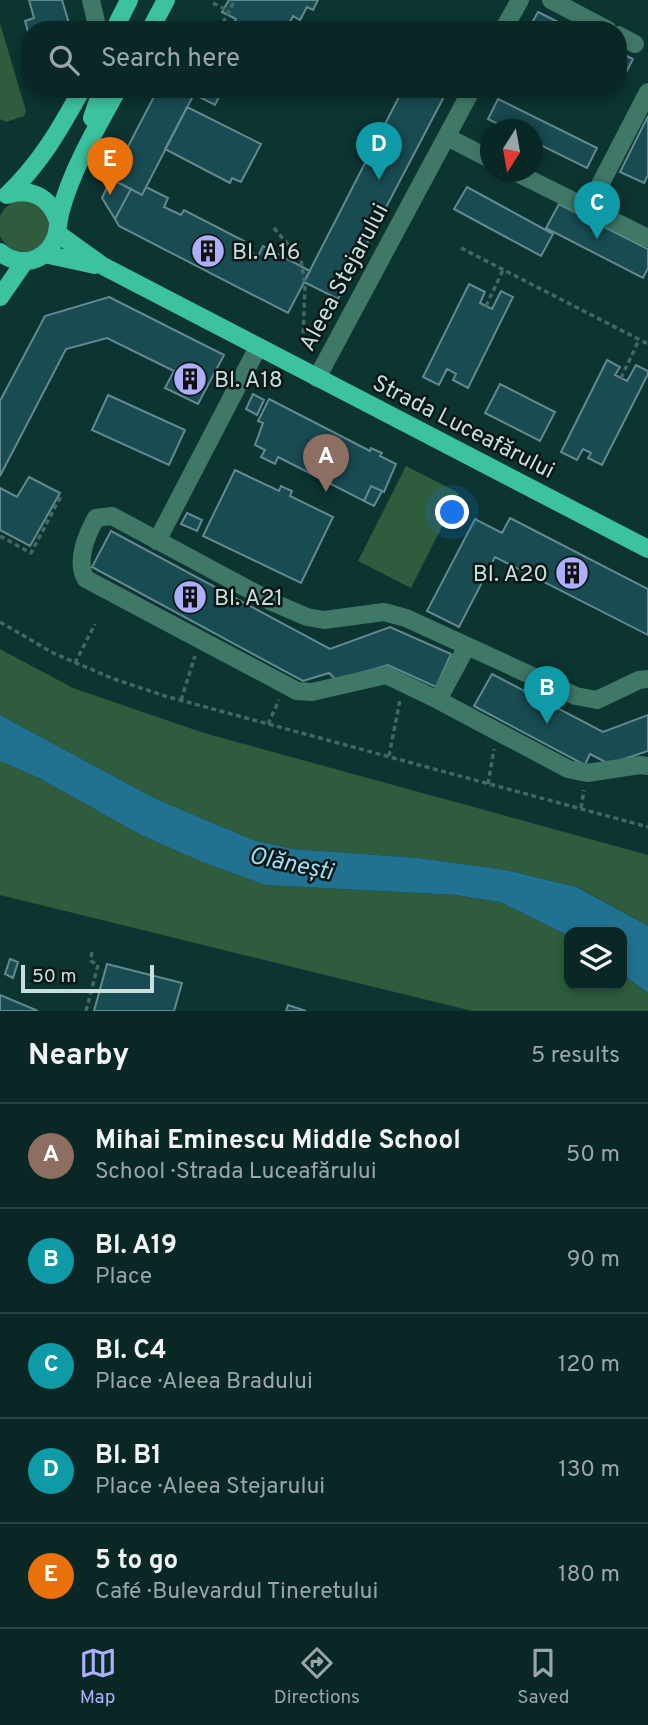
<!DOCTYPE html>
<html lang="en">
<head>
<meta charset="utf-8">
<style>
	:root { --surface:#092725; --page:#173332; --text:#f1f3f6; --muted:#99a5a7; --line:#294442; --accent:#aeaefa }
	body { margin:0; font-family:Overpass,sans-serif; background:var(--page); color:var(--text) }
	.controls { position:absolute; right:21px; bottom:21px; display:grid; overflow:hidden; border-radius:14px; box-shadow:0 4px 10px #0003 }
	.controls button { width:63px; height:63px; display:grid; place-items:center; padding:0; border:0; border-bottom:2px solid var(--line); background:var(--surface); color:var(--text); font:35px sans-serif }
	.compass { position:absolute; left:480px; top:119px; width:63px; height:63px; border-radius:50%; background:var(--surface); box-shadow:0 4px 10px #0003; rotate:191deg }
	.scale { position:absolute; left:21px; bottom:18px; width:133px; box-sizing:border-box; padding-left:7px; border:4px solid #c9dedc; border-top:0; font-size:19px; line-height:24px; white-space:nowrap; color:#c9dedc; -webkit-text-stroke:5px #091817; paint-order:stroke }
	.you { position:absolute; left:453px; top:513px; width:24px; height:24px; margin:-18px; border:5px solid #fff; border-radius:50%; background:#1a73e8; box-shadow:0 0 0 10px #1a73e833 }
	.badge { display:grid; place-items:center; width:46px; height:46px; border-radius:50%; background:var(--accent); color:#fff; font-size:23px; font-weight:700 }
	.pin { position:absolute; translate:-50% -58px; filter:drop-shadow(0 2px 4px #0008) }
	.pin::after { content:''; position:absolute; top:37px; width:24px; height:21px; background:inherit; clip-path:polygon(0 0,100% 0,50% 100%) }
	.list { margin:0; padding:0; list-style:none }
	h2 { display:flex; justify-content:space-between; align-items:center; height:91px; margin:0; padding:0 28px; font-size:30px }
	h2 small { font-size:23px; font-weight:400; color:var(--muted) }
	.list li { display:grid; grid-template-columns:46px 1fr auto; gap:21px; align-items:center; box-sizing:border-box; height:105px; padding:0 28px; border-top:2px solid var(--line) }
	.list b { display:block; font-size:26px; white-space:nowrap }
	.list p { margin:0; font-size:23px; white-space:nowrap; color:var(--muted) }
	.list em { font-size:23px; font-style:normal; color:var(--muted) }
	.icon { flex:none; width:38px; height:38px; fill:none; stroke:currentColor; stroke-width:2; stroke-linecap:round; stroke-linejoin:round }
	.map { position:relative; flex:none; width:648px; height:1011px; overflow:hidden }
	.search { position:absolute; background:var(--surface); box-shadow:0 4px 10px #0003; left:21px; right:21px; top:21px; height:77px; display:flex; align-items:center; gap:18px; box-sizing:border-box; padding:0 24px; border-radius:28px; color:var(--muted); font-size:26px }
	.sheet { height:616px; background:var(--surface) }
	nav { display:flex; justify-content:space-around; align-items:center; box-sizing:border-box; height:98px; border-top:2px solid var(--line); background:var(--surface); font-size:19px; color:var(--muted) }
	nav a { display:grid; justify-items:center; gap:4px }
	nav .on { color:var(--accent) }
	.map>svg:first-child { display:block }
	.green { fill:#2e5c3c }
	.water { fill:#207290 }
	.building { fill:#194b52; stroke:#638990; stroke-width:2 }
	.lines { fill:none; stroke-linecap:round; stroke-linejoin:round }
	.path { stroke:#456764; stroke-width:3.5; stroke-dasharray:5 3.5; stroke-linecap:butt }
	.minor { stroke:#3f7866; stroke-width:18 }
	.major { stroke:#3cc29e; stroke-width:18 }
	.labels { text-anchor:middle; stroke-width:5; stroke-linejoin:round; paint-order:stroke }
	.poi-label { font-size:23px; fill:#c9dedc; stroke:#091817; text-anchor:start }
	.street-label { font-size:23px; fill:#c9dedc; stroke:#091817 }
	.water-label { font-size:24px; font-style:italic; fill:#a0ddf7; stroke:#091817 }
</style>
</head>
<body>
<div class="map">
<svg width="648" height="1011" viewBox="0 0 648 1011">
	<rect width="100%" height="100%" fill="#0c3431"/>
	<!-- green -->
	<path class="green" d="M0,23L26,111L24,116L6,122L0,119Z
		M-2 226a26 26 0 1 1 52 0a26 26 0 1 1-52 0Z
		M406,466L459,493L411,588L358,561Z
		M0,649L73,688L204,733L648,855V926L578,887L506,870L418,858L293,849L253,840L154,798L0,715Z
		M0,761L41,779L139,834L202,862L265,885L456,895L500,902L569,936V985H622V974L648,993V1011H472L0,895Z"/>
	<!-- water -->
	<path class="water" d="M0,715L154,798L253,840L293,849L418,858L506,870L577,887L648,926V993L622,974V932H569V936L500,902L456,895L265,885L202,862L139,834L41,779L0,761Z"/>
	<!-- building -->
	<path class="building" d="M29,0H62L71,30H30V39L25,21L34,18Z
		M229,0H318L313,10L307,7L300,20L293,16L288,26L296,30H230L236,19L222,12Z
		M538,12L574,30H528Z
		M618,52L633,59L620,84L618,83Z
		M158,89H223L215,105L194,94L142,195L111,179Z
		M403,89H448L338,299L304,282Z
		M498,99L597,148L587,168L532,141V130H510L488,119Z
		M187,107L261,144L241,182L232,178L230,183L165,149Z
		M648,116V175L644,183L620,172Z
		M111,179L131,189L115,219L102,198Z
		M146,187L168,198L164,207L181,215L184,210L244,241L241,247L258,256L263,246L310,271L288,313L119,226L115,219L131,189L142,195Z
		M467,187L553,234L541,256L454,209Z
		M559,204L648,249V268L643,278L546,228Z
		M469,284L485,292L480,303L492,309L501,291L513,297L468,388L453,380L456,374L447,369L439,385L423,377Z
		M109,297L224,355L198,404L165,388L174,371L107,338L66,349L0,476V401L45,316Z
		M607,360L620,367L615,375L627,381L636,365L648,371V374L602,465L588,458L591,453L583,449L577,460L561,452Z
		M500,384L555,412L540,441L485,413Z
		M253,394L264,400L257,415L246,409Z
		M108,395L185,430L169,465L92,430Z
		M269,399L370,451L371,448L382,453L380,456L396,464L384,492L371,486L364,501L278,457L275,464L261,457L265,450L255,445L263,423L258,421Z
		M235,470L279,491L281,486L292,491L290,496L333,517L301,583L203,536Z
		M29,477L60,493L30,546L0,530V488L17,497Z
		M371,486L382,491L374,506L364,501Z
		M187,513L202,520L197,531L181,524Z
		M510,518L648,589V635L495,557L459,627L427,611L475,519L502,533Z
		M111,531L330,649L390,627L451,654L436,687L388,665L336,680L329,673L303,681L92,567Z
		M492,674L603,732L648,715V751L609,764L590,754L585,765L474,706Z
		M10,959L18,962L13,978L5,974Z
		M107,964L182,983L174,1011H94Z
		M0,995L38,1011H0Z
		M288,1005L306,1011H286Z"/>
	<g class="lines">
		<!-- path -->
		<path class="path" d="M213,3L229,11
			M219,30L235,0
			M274,228L301,260L305,286L303,339
			M461,248L648,344
			M486,306L503,270
			M621,378L639,340
			M0,536L31,553L62,494
			M0,622L55,654L114,679L165,696L648,827
			M75,663L95,624
			M181,700L195,656
			M268,724L279,700
			M389,756L400,700
			M488,784L494,749
			M581,808L584,790
			M86,1011L98,965L91,961L92,950"/>
		<!-- minor -->
		<path class="minor" d="M91,0L98,30
			M551,0L608,30
			M503,30L520,0
			M618,35L635,44
			M447,137L490,159
			M515,172L648,238
			M588,208L648,92
			M317,378L472,89
			M157,541L258,347
			M648,679L639,680L597,700L576,696L406,618L384,612L324,620L307,617L272,602L112,516L96,518C87,534 75,562 86,579L297,691L312,692L386,675L438,700L568,769L587,773L640,765L648,766
			M438,700L467,646"/>
		<!-- major -->
		<path class="major" d="M114,30L129,0
			M150,30L166,0
			M92,118L102,89
			M7,195C40,164 60,129 82,89
			M7,195C31,187 50,197 58,221
			M57,233L103,266L648,549
			M0,252C14,264 35,265 48,250C59,239 57,224 61,210C73,167 96,129 118,89
			M44,254L95,265
			M0,297L25,261"/>
	</g>
	<!-- icons -->
	<defs>
		<g id="building-disc" transform="scale(1.75)"><circle r="9.5" fill="#aeaefa" stroke="#091817"/><path d="M-4-6H4V6H1V3H-1V6H-4ZM-2.5-4.3h1.7v1.8h-1.7ZM.8-4.3h1.7v1.8H.8ZM-2.5-1h1.7V.8h-1.7ZM.8-1h1.7V.8H.8Z" fill="#111"/></g>
	</defs>
	<g fill-rule="evenodd">
		<use href="#building-disc" x="208" y="251"/>
		<use href="#building-disc" x="190" y="379"/>
		<use href="#building-disc" x="572" y="573"/>
		<use href="#building-disc" x="190" y="597"/>
	</g>
	<g class="labels">
		<!-- poi labels -->
		<g class="poi-label">
			<text x="232" y="259">Bl. A16</text>
			<text x="214" y="387">Bl. A18</text>
			<text x="548" y="581" text-anchor="end">Bl. A20</text>
			<text x="214" y="605">Bl. A21</text>
		</g>
		<!-- street labels -->
		<g class="street-label">
			<text transform="translate(343 277) rotate(-62)" y="8">Aleea Stejarului</text>
			<text transform="translate(464 426) rotate(27)" y="8">Strada Luceafărului</text>
		</g>
		<!-- water labels -->
		<g class="water-label">
			<text transform="translate(291 863) rotate(12)" y="8">Olănești</text>
		</g>
	</g>
</svg>
<div class="controls">
<button><svg class="icon" aria-label="layers" viewBox="0 0 24 24"><path d="M12 4l9 5-9 5-9-5zM3 14l9 5 9-5"/></svg></button>
</div>
<svg class="compass" viewBox="-18 -18 36 36"><path d="M0-13l5 13h-10z" fill="#e53935"/><path d="M0 13l5-13h-10z" fill="#99a5a7"/></svg>
<div class="scale">50 m</div>
<div class="you"></div>
<div class="pin badge" style="left:326px;top:492px;background:#8d6e63">A</div>
<div class="pin badge" style="left:547px;top:724px;background:#0f9aa8">B</div>
<div class="pin badge" style="left:597px;top:239px;background:#0f9aa8">C</div>
<div class="pin badge" style="left:379px;top:180px;background:#0f9aa8">D</div>
<div class="pin badge" style="left:110px;top:195px;background:#e8710a">E</div>
<div class="search"><svg class="icon" aria-label="search" viewBox="0 0 24 24"><circle cx="10" cy="10" r="6"/><path d="M15 15l6 6"/></svg>Search here</div>
</div>
<section class="sheet">
<h2>Nearby<small>5 results</small></h2>
<ul class="list">
<li><span class="badge" style="background:#8d6e63">A</span><div><b>Mihai Eminescu Middle School</b><p>School · Strada Luceafărului</p></div><em>50 m</em></li>
<li><span class="badge" style="background:#0f9aa8">B</span><div><b>Bl. A19</b><p>Place</p></div><em>90 m</em></li>
<li><span class="badge" style="background:#0f9aa8">C</span><div><b>Bl. C4</b><p>Place · Aleea Bradului</p></div><em>120 m</em></li>
<li><span class="badge" style="background:#0f9aa8">D</span><div><b>Bl. B1</b><p>Place · Aleea Stejarului</p></div><em>130 m</em></li>
<li><span class="badge" style="background:#e8710a">E</span><div><b>5 to go</b><p>Café · Bulevardul Tineretului</p></div><em>180 m</em></li>
</ul>
</section>
<nav>
<a class="on"><svg class="icon" aria-label="map" viewBox="0 0 24 24"><path d="M3 6l6-2 6 2 6-2v14l-6 2-6-2-6 2zM9 4v14M15 6v14"/></svg>Map</a>
<a><svg class="icon" aria-label="directions" viewBox="0 0 24 24"><path d="M12 3l9 9-9 9-9-9zM9 14v-3h6M13 9l2 2-2 2"/></svg>Directions</a>
<a><svg class="icon" aria-label="saved" viewBox="0 0 24 24"><path d="M7 4h10v16l-5-4-5 4z"/></svg>Saved</a>
</nav>
</body>
</html>
